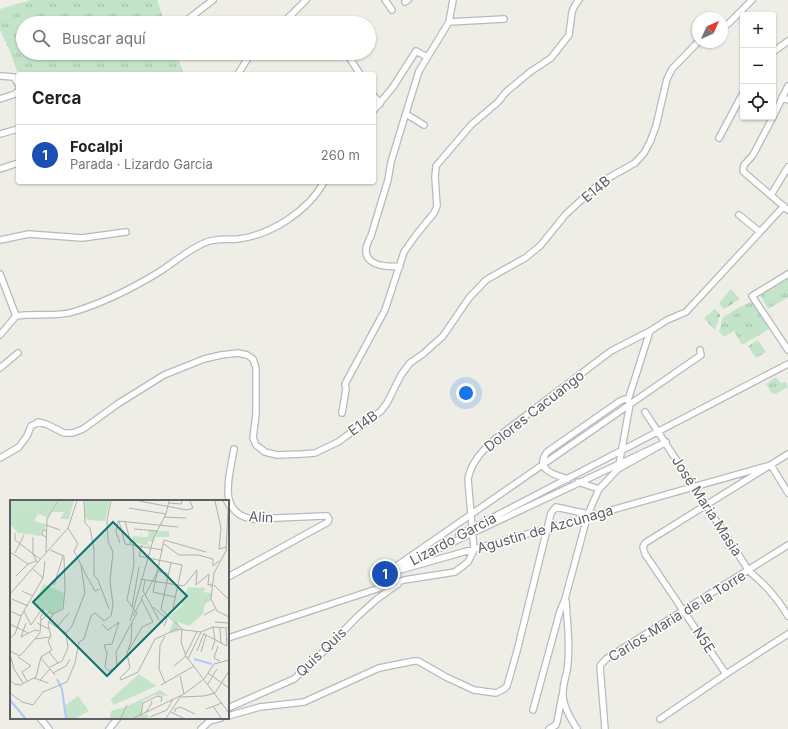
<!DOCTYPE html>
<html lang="es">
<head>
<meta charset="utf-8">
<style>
	:root { --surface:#fff; --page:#f6f6f6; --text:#202124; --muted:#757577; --line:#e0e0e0; --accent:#db633e }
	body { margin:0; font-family:Inter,sans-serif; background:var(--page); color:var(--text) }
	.controls { position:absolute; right:12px; top:12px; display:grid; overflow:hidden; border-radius:4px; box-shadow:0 1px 3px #0004 }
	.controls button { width:36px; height:36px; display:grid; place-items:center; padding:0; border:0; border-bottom:1px solid var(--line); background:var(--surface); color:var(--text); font:20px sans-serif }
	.compass { position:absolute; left:692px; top:12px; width:36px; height:36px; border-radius:50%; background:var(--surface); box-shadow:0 1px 3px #0004; rotate:45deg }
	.you { position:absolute; left:466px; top:393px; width:14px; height:14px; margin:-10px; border:3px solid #fff; border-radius:50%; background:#1a73e8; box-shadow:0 0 0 6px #1a73e833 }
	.badge { display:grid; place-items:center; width:26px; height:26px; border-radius:50%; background:var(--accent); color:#fff; font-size:13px; font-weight:700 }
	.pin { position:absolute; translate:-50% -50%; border:2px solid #fff; box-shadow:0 1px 4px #0006 }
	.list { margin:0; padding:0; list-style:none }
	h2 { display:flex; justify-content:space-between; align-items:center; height:52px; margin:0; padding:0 16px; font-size:17px }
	h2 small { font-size:13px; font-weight:400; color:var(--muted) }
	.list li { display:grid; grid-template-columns:26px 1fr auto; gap:12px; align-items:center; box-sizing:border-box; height:60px; padding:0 16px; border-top:1px solid var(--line) }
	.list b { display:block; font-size:15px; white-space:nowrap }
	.list p { margin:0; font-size:13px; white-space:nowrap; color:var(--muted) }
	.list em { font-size:13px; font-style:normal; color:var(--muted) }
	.icon { flex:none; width:22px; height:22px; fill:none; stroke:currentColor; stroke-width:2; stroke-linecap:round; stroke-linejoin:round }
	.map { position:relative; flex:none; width:788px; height:729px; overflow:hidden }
	.search { position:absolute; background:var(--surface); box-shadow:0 1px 3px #0004; left:16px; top:16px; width:360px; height:44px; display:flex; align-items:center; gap:10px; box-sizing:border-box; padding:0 14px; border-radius:22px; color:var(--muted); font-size:15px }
	.panel { position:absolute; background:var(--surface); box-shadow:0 1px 3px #0004; left:16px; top:72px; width:360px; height:112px; border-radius:4px }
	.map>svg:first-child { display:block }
	.grass { fill:url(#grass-tufts) }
	.forest { fill:url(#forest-firs) }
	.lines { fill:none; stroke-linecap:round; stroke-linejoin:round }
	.minor-casing { stroke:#b8b9be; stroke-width:8 }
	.minor { stroke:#fff; stroke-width:5.5 }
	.labels { text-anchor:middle; stroke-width:3; stroke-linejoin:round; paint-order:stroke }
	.street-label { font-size:14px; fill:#5d5f65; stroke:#fff }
	.inset-river { fill:none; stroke:#accbf8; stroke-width:2 }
	.inset-road { fill:none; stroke:#b0b1ae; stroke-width:1 }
	.view { fill:#0f766e; fill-opacity:0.15; stroke:#0f766e; stroke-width:2 }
	.inset-edge { fill:none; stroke:#5d5f65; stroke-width:2 }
</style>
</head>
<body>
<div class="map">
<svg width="788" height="729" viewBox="0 0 788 729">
	<defs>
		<pattern id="grass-tufts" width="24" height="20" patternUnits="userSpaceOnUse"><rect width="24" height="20" fill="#c4e4c9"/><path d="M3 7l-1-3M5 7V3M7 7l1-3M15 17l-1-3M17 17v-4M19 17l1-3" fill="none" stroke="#a2bca7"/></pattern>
		<pattern id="forest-firs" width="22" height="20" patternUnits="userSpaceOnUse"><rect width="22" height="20" fill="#c4e4c9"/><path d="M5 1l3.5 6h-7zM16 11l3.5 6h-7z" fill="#a2bca7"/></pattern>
	</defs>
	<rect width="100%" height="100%" fill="#eeeee6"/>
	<!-- grass -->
	<path class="grass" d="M31,0H157L165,23H23V53H176L184,74H18L9,49L0,30V9Z
		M788,278V297L768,309L760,295Z
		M753,301L771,328L742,345L734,331L724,337L719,332L723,317L738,308Z
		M758,340L766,352L756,358L748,346Z
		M776,377L781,383L786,382L788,387L775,394L774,393L772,394L766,384Z"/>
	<!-- forest -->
	<path class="forest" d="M731,289L740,299L724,309L719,303Z
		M715,309L720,315L715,330L704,318Z"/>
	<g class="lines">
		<!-- minor casing -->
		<g class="minor-casing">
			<path id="minor" d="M385,0L392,10
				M405,2L408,0
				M187,20L213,0
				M449,22L504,19
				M283,23L306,0
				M722,27L728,24L752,0
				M773,52L788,41
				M349,57L360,74
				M238,74L251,53
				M0,76L14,77L18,84
				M374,96L380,104
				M782,97L788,100
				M0,99L15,94L18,91
				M374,110L393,87L416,51L427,57
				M406,114L424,125
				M773,117L753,155L744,165L743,171L746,174L788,210
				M773,117L788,86
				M0,134L18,129
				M719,138L743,93
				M0,169L18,163
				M771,195L788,167
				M739,215L760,232
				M0,240L29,234L82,238L126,232
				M400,266C378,268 356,262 371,236L388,180L391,162L401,129L419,71L449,22L453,0
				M0,274L16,316L0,335
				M788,274L752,296L788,350
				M16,316C34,313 57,317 73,312C103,303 133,288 159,272C173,263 187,251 202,244C214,238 225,240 238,239C271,235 308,211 324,182
				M0,368L18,353
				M628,400L650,331
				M645,412L749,571C765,585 777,597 788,616
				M342,413L346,389L345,384L385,310L404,252L416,235L434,213L437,206L435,177L436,166L471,125L498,102L506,92L530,72L551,58L569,35L572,12L575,5L579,0
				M0,458L19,447L27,436L31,426L35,424L38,422L46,424L64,433H73L83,429L119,403L164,375L204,359L221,355L238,353L247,355L253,359L256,368V414L253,438L256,445L265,452L277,455L302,454L315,453L338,442L381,411L387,403L401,375L410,363L423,354L443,336L469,298L486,280L525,258L540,246L566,214L601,182L635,163L644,153L650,142L656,126L667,79L672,69L698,42
				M568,479C555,475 534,470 547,452L620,401L625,399L628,400L630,404L619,465
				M578,482L599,489
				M459,535L788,364
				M398,565L701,355L700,350
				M400,570L771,465L788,493
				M385,574L666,442L618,469L599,489L588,514L565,599L560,611L533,710
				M228,577L328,522L329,519L327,516H323L252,519C216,513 230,474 234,449
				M566,601C567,621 570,642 568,662C568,672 563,682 563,692C562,705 571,719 577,729
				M228,638L404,580L455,572L468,562L474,550L468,479C471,462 483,450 495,439L611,351L650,331L667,320L686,312L784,206
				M726,674L645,554L643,547L645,543L788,454
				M228,708L294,679L324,651L358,616L377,599L398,584
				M228,716L260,707L304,702L379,668L414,661H418L446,677L474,690L496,693L504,689L507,686L517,651L551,513L556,507L588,514
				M40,718L49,729
				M660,719L726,674L788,634
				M209,721L221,718
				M109,729L118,718
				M201,729L213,718
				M549,729L556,725L557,722L562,696
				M605,729L600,666L606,659L788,545"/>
		</g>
		<!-- minor -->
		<use href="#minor" class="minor"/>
	</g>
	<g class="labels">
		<!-- street labels -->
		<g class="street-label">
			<text transform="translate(596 189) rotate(-40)" y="5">E14B</text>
			<text transform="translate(534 411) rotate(-38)" y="5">Dolores Cacuango</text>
			<text transform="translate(363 423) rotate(-36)" y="5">E14B</text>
			<text transform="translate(707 506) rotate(57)" y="5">José Maria Masia</text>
			<text transform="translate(261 517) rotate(3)" y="5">Alin</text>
			<text transform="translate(545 529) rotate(-16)" y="5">Agustin de Azcunaga</text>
			<text transform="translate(453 539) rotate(-28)" y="5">Lizardo Garcia</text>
			<text transform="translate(677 616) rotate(-32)" y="5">Carlos Maria de la Torre</text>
			<text transform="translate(704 640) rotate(57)" y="5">N5E</text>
			<text transform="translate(321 652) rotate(-44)" y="5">Quis Quis</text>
		</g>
	</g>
	<!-- overview -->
	<g transform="translate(10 500)">
		<rect width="219" height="219" fill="#eeeee6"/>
		<path d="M49,1H64L59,19H50L54,12H42ZM75,1H100L95,21L78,20L74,16ZM24,2L31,15L28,14L24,21L36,24L35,30H32L31,36L8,33L0,24V13ZM132,30L131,37H138L139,31H147L143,42L138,41L137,43L142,47L123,42L122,36L130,37ZM34,84L54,93L52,109L43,114L23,104Z" fill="#c4e4c9"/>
		<path d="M0,1H47L38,18L31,15L24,2L0,13ZM148,31H159V37H145ZM178,87L196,88L193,92L201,93V100L195,104L193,114L179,126L168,122L169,131L162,133L159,132L164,120L160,116L171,106ZM129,174L146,186L104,205L101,201L102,198ZM150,190L159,196L144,195L132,201L131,215L138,214V218H100L101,211L116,207ZM68,196L79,211L66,218H56L53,207Z" fill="#c4e4c9"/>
		<path class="inset-river" d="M184,159L202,164M47,179L52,189L56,218M0,200L15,218"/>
		<path class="inset-road" d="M74,1L75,23L80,28L84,49V75L88,80L99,109M129,1L177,10L183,8L180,1M205,1L211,28L209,49L216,47M213,1L218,10L216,51L204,73L201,99L207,111L219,117M159,3L171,4L172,1M119,8L156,14M154,17L176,18M109,21L115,44L153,50M115,21L121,44M36,25L50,30M58,28L68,44L64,51L75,73L85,91L90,89M124,29L148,31M5,33V40L30,59M23,37V54L27,62M36,37L32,35L33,30L36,31M110,43L106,32L108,21L168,27M154,44L169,55H188L203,59V66L209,61M132,45L129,56L172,65L163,108M219,50V66M0,52L18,64M36,52L37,19L48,1M5,53L14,35M161,63L151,109L172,129M23,69L33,78M6,76L18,64L26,61M130,79L174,86L187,70L186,85L199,74L198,85L201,84V87M135,80L133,91L149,120M44,85L53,56M204,85L219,100M12,91L23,96M0,94L58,28L67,1M135,95L148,71L159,74M165,97L143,92L154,40L196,52M2,99L18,106M122,107L129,67M143,107L157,119L154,126M0,111L11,116M14,111L21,125L32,109L34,110L30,118L32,120L39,112L43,114M194,115L205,109M123,116L132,99M120,121L144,37L156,14L159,1M39,122L56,133L58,148L52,161L40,167M109,122L102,144L94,145L97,153L95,167L99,171L107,167L106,152L127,113L117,100L124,64L123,44M205,122L219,123M16,123L11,137L25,130L29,131M27,123L39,129M122,123L121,141L117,154L120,168L110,178L111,180L128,172L145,139L167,129L191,132L203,127L219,128M0,124L18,133M92,124L98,130L109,122M46,128L59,113M210,128L211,143M172,129L171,142L176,156L219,213M56,133L62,126L75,93L71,65M194,134L217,146L216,129M155,136L150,145L149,169L155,183M0,138L5,134L11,116L33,78L35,61M25,139L40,137M208,146L204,158L210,161M119,150L132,127L143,122L131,98L134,95M202,150L205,140L203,127M0,151L10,156L30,133L31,119M187,151L194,133M39,152L48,163M191,152L196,135M0,154L4,169L13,183M176,154L187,132M8,157L21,166L12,172L17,181M31,158L45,175M178,159L191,132M164,166L176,156M43,173L56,166L60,159M198,173L219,188M170,176L174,194M24,178L38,183M0,180L4,184L10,185L26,177L31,157L42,150L38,141L41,136L38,124L43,114L53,109L55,90L54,56L40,50M30,180L40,169M198,184L207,169M151,185L184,166M0,193L12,202L23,205L33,192L57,182L65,163L69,142L74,139L81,116L85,113L94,121L101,116L103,105L100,81L103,52L98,41L97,20L101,1M171,197L194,196L205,193L219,171M133,203L147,196L152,197L151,202M203,206L211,218M196,209L212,203M136,212L142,203L141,201M161,212L173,218M165,212V209L170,207L185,214M131,216L133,202M140,217L157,210L163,199M111,218L117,205M124,218L174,194L194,179L204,164L219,160M156,218L171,196"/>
		<path class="view" d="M103,22L177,96L97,176L23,102Z"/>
		<rect width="219" height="219" class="inset-edge"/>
	</g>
</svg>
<div class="controls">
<button>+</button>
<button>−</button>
<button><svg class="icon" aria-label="locate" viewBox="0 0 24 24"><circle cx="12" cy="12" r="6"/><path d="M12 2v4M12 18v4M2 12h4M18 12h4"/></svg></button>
</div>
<svg class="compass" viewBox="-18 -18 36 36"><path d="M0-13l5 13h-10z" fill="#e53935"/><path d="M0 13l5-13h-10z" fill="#757577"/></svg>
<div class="you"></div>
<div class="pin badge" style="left:385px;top:574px;background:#1a4fb4">1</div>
<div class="search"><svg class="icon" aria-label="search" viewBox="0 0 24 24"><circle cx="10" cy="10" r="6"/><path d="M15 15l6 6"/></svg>Buscar aquí</div>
<section class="panel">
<h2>Cerca<small></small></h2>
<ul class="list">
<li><span class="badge" style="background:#1a4fb4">1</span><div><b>Focalpi</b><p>Parada · Lizardo Garcia</p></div><em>260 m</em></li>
</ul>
</section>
</div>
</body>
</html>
